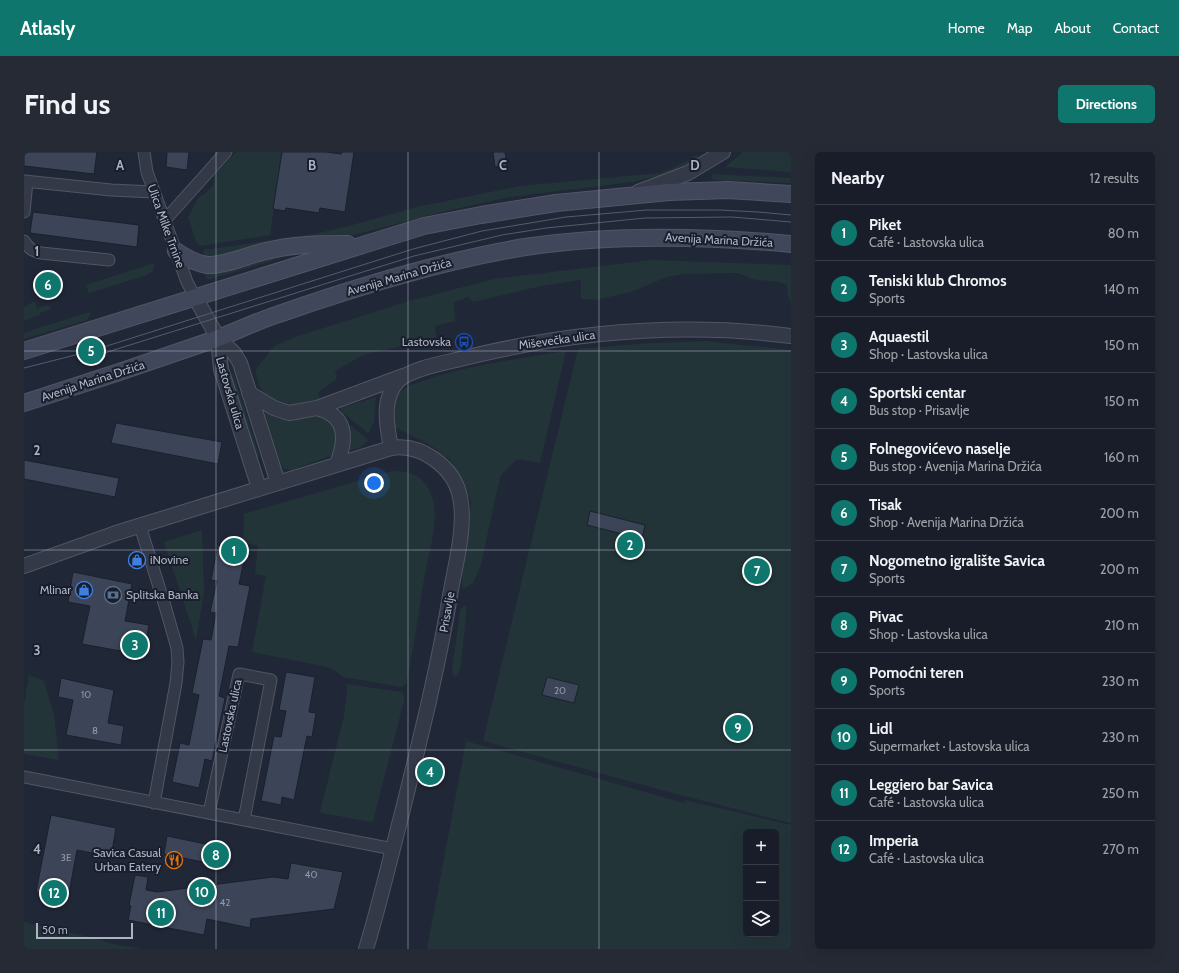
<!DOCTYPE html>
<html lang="en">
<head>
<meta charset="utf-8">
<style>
	:root { --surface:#181d29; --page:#252a35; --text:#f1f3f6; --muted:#9fa2a8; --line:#363b46; --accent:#0f766e }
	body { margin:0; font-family:Cabin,sans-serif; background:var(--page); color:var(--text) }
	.controls { position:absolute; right:12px; bottom:12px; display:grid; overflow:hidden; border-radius:6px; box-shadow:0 4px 16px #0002 }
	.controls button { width:36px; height:36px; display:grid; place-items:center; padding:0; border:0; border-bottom:1px solid var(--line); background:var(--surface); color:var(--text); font:20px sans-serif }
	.scale { position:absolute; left:12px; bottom:10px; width:97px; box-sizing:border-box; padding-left:4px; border:2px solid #adb3c4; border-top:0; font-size:11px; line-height:14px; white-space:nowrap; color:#adb3c4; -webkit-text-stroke:3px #191e2c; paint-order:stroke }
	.you { position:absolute; left:350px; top:331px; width:14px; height:14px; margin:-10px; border:3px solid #fff; border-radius:50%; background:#1a73e8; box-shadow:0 0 0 6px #1a73e833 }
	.badge { display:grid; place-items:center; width:26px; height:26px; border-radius:50%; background:var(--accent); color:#fff; font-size:13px; font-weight:700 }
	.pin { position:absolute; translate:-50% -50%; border:2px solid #fff; box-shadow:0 1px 4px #0006 }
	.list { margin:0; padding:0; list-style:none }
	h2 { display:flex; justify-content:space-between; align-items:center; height:52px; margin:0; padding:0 16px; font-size:17px }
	h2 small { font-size:13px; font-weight:400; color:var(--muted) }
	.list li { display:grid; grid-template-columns:26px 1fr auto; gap:12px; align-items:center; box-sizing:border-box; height:56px; padding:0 16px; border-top:1px solid var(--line) }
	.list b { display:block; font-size:15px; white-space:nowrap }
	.list p { margin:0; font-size:13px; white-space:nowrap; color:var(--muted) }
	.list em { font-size:13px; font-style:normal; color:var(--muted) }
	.icon { flex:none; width:22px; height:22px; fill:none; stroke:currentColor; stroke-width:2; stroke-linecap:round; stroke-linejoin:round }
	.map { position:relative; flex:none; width:767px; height:797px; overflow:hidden; border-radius:6px }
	header { display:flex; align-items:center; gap:24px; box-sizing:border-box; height:56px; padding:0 20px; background:var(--accent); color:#fff }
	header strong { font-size:19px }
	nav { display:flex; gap:22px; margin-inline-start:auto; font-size:14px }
	.intro { display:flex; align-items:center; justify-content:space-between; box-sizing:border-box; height:96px; padding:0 24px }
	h1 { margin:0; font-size:28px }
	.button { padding:10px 18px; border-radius:6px; background:var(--accent); color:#fff; font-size:14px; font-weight:700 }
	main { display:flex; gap:24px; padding:0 24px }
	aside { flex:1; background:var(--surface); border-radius:6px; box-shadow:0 4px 16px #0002 }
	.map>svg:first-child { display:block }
	.green { fill:#233439; fill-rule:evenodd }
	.building { fill:#3c4457; stroke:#1b202e }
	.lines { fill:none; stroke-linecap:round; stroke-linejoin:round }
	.minor-casing { stroke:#515665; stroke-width:13 }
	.tertiary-casing { stroke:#515665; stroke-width:16 }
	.secondary-casing { stroke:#515665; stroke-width:18 }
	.minor { stroke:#333947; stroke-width:11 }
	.tertiary { stroke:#333947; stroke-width:14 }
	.secondary { stroke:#41475b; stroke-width:16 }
	.tram { stroke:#555c6f; stroke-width:1 }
	.grid { fill:none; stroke:#adb3c4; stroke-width:1; stroke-opacity:0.55 }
	.labels { text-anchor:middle; stroke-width:4; stroke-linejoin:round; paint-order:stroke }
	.number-label { font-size:10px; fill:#9197a9 }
	.street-label { font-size:12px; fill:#adb3c4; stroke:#191e2c }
	.poi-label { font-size:12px; fill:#adb3c4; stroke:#191e2c; text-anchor:end }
	.grid-label { font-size:13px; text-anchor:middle; font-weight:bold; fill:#adb3c4; stroke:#191e2c; stroke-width:4; stroke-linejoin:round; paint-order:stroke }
</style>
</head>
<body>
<header>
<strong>Atlasly</strong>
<nav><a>Home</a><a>Map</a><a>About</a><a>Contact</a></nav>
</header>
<div class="intro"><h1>Find us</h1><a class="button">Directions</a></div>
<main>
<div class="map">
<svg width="767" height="797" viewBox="0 0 767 797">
	<rect width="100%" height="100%" fill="#202737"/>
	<!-- green -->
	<path class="green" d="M212,0H258L246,83L176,94L172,89L164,65L175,45L181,42L189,34L190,24Z
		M719,0H767V20L701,15Z
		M673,3L678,11L639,23L608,30L486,45L418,60L322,85L240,93L194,104L185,105L180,103L179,101L181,97H187L290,82L321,75L393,55L496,34L636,21L649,16Z
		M688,22L766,26L767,31L690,28L687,25Z
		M258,102L257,106L194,125L185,128L182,126L181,121L183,119Z
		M627,108L767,113V151L763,142L764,137L762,132L755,130L727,127L715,121L659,122L643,125L607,140L572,148L557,147V128L517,134L449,150L444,145L430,150L431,169L411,174L412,186L339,203L311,219L313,227L294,240L296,247C277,257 250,258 237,237C234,232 233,224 231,219L250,194L271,185L385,149L470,127Z
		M130,111L129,119L123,123L65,141L62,133Z
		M11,149L13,156L26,153L27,157L16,161V163L0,169V155Z
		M66,160V164L63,168L0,187V181L8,178Z
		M682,189L767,198V671L641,639L459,589L554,197L611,192Z
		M542,199L516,311L493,307L477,323L471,347L457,413L449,431L438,437L439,411L445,370L447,350L439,329L426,308L406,293L371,275C367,262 368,248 379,238C388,231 400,229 410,225C453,212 498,206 542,199Z
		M209,221L235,303L234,305L231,304L205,222Z
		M352,245L350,269L345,281H344L317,259V256Z
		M241,258L296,263L309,270C314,283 317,294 306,304L268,318L260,317L257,313L240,259Z
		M319,267L344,288C340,294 331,299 323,298Z
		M368,319C387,319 399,323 407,342C417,366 404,402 400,427C394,462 390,497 382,532L378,535L319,525L310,518L299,514L228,500L242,424L231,422L234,394L219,390L220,362Z
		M178,378L180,441L172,488L140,390Z
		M439,454H443L437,513L434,523L431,525L428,522V517L436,459Z
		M5,523L20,529L30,563L35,608L0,602V552Z
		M322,532L378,540L380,543V549L349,669L347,670L298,661L296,660L320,564L323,540Z
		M442,589L649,648L660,651L661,648L767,673V797H403ZM722,680H752V782H722Z
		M0,770L65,785L89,792L118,797H0Z"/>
	<!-- building -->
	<path class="building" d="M0,0H73L70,22L0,14Z
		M143,0H165L163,18L142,15Z
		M258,0H302L317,2L318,0H330L321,60L296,56L295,61L262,56L261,59L249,57Z
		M469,0H481L483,14L471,15Z
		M9,60L115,73L113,95L6,81Z
		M92,271L198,290L194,312L87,291Z
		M0,308L95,326L91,345L0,327Z
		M566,359L621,373L618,387L563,373Z
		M194,393L222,399L215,432L226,434L214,495L205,494L195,544L201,546L188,609L181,607L175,636L148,630L156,591L165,593L175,543L168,541L179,487L187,488L192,461L186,460L193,429L187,428Z
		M49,420L108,432L101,469L125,473L119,503L58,492L66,454L44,450Z
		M262,520L291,525L285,560L292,561L288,585L283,584L270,648L258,645L257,653L237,649L250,584L257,585L262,559L255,558Z
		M523,525L555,533L550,551L518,543Z
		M37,526L90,538L84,571L100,574L97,593L42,583L49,548L34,545Z
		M27,663L92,676L87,705L53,698L44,747L12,740Z
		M143,684L201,696L198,714L140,702Z
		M267,711L319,720L310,757L227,767L226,776L183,767L180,783L104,768L107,754L105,753L111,723L124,725L122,738L133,740L249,725L264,727Z"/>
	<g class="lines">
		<!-- minor casing -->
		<g class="minor-casing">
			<path id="minor" d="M120,0L123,20L163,130L171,145
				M0,29L87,38L130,40
				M0,60L3,29
				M141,68L202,0
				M0,89C5,97 9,99 17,101L85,108
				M116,374L141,454L153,496L154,510L152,531L130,651
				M0,625L369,697
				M185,661L215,522L247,528L220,668"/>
		</g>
		<!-- tertiary casing -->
		<g class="tertiary-casing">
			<path id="tertiary" d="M614,40L664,21L699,0
				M171,145L194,186L210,201L216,211L254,331
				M194,186L197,217L235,336
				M225,241L250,256L265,261L271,260L293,256L379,224
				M293,256C323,264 323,286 313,312
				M367,296C363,274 357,247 374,229C385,217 420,211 436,207C544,180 657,170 767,184
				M0,414L92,381L367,296C397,291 430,315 436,345C442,373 432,410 427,438C415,512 397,584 379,657C367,703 356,751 342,797"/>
		</g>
		<!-- secondary casing -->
		<g class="secondary-casing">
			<path id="secondary" d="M152,99C162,106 171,111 183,113C200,114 224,103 242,99C269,92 297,92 324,92
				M0,199L342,92L400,74L457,63L532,51L645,40L704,38L767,42
				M0,251C63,231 126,210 189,188C211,180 233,169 255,162C335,134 417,109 501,95C588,82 680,84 767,92"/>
		</g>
		<!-- minor -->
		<use href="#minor" class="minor"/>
		<!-- tertiary -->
		<use href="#tertiary" class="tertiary"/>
		<!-- secondary -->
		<use href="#secondary" class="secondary"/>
		<!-- tram -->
		<path class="tram" d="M58,208L390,104L478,83L522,76L621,66L708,65L767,70
			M0,216L67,199L389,97L458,79L542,65L623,58H695L734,60L767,63"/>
	</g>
	<!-- grid -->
	<path class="grid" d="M192,0V797M384,0V797M575,0V797M0,199H767M0,398H767M0,598H767"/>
	<!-- icons -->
	<defs>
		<g id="bus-ring" transform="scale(0.9)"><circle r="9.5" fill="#191e2c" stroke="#1a4fb4" stroke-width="1.5"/><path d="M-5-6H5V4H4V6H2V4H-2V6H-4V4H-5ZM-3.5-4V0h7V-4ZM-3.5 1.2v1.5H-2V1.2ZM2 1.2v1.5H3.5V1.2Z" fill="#1a4fb4"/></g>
		<g id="shop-ring" transform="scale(0.9)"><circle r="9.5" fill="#191e2c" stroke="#3f7fe0" stroke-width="1.5"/><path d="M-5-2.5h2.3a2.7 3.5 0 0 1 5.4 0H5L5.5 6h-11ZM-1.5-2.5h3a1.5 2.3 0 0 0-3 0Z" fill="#3f7fe0"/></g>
		<g id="bank-ring" transform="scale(0.9)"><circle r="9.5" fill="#191e2c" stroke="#5c6f8a" stroke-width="1.5"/><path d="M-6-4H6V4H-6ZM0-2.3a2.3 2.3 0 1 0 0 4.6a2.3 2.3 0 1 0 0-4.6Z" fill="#5c6f8a"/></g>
		<g id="restaurant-ring" transform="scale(0.9)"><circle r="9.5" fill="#191e2c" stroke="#e8710a" stroke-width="1.5"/><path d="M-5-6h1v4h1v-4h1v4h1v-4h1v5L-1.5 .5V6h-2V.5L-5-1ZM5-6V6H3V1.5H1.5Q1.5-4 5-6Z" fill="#e8710a"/></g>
	</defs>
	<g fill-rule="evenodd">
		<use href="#bus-ring" x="440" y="190"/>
		<use href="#shop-ring" x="113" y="408"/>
		<use href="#shop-ring" x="60" y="438"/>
		<use href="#bank-ring" x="89" y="443"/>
		<use href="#restaurant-ring" x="150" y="708"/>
	</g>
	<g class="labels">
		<!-- number labels -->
		<g class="number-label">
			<text x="536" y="542">20</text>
			<text x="62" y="546">10</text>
			<text x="71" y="582">8</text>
			<text x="42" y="709">3E</text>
			<text x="287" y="726">40</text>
			<text x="201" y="754">42</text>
		</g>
		<!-- street labels -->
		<g class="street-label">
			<text transform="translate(142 74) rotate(70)" y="4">Ulica Milke Trnine</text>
			<text transform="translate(695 88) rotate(3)" y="4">Avenija Marina Držića</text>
			<text transform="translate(375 125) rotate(-16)" y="4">Avenija Marina Držića</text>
			<text transform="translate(533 188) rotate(-8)" y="4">Miševečka ulica</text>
			<text transform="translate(69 229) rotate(-18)" y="4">Avenija Marina Držića</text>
			<text transform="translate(206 241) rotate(74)" y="4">Lastovska ulica</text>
			<text transform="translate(423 460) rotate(-80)" y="4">Prisavlje</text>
			<text transform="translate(206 564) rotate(-78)" y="4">Lastovska ulica</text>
		</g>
		<!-- poi labels -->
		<g class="poi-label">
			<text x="427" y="194">Lastovska</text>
			<text x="126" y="412" text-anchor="start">iNovine</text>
			<text x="47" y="442">Mlinar</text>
			<text x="102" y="447" text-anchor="start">Splitska Banka</text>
			<text x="137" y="705">Savica Casual<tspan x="137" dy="14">Urban Eatery</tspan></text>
		</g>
	</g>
	<g class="grid-label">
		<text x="96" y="18">A</text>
		<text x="288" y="18">B</text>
		<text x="479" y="18">C</text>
		<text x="671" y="18">D</text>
		<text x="13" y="104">1</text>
		<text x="13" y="303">2</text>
		<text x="13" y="503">3</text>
		<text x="13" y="702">4</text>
	</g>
</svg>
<div class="controls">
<button>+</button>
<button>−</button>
<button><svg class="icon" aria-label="layers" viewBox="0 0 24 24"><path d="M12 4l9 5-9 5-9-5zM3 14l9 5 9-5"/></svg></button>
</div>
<div class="scale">50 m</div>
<div class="you"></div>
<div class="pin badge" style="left:210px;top:399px">1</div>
<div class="pin badge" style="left:606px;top:393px">2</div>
<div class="pin badge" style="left:111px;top:493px">3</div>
<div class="pin badge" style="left:406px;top:620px">4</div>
<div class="pin badge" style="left:67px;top:199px">5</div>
<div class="pin badge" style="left:24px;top:133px">6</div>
<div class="pin badge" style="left:733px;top:419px">7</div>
<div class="pin badge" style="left:192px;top:703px">8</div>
<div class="pin badge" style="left:714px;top:576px">9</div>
<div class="pin badge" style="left:178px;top:740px">10</div>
<div class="pin badge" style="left:137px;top:761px">11</div>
<div class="pin badge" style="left:30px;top:741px">12</div>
</div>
<aside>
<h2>Nearby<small>12 results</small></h2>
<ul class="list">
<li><span class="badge">1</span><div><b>Piket</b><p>Café · Lastovska ulica</p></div><em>80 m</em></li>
<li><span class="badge">2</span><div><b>Teniski klub Chromos</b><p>Sports</p></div><em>140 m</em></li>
<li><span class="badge">3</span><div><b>Aquaestil</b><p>Shop · Lastovska ulica</p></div><em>150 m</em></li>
<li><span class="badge">4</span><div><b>Sportski centar</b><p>Bus stop · Prisavlje</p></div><em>150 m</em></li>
<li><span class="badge">5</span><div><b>Folnegovićevo naselje</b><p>Bus stop · Avenija Marina Držića</p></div><em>160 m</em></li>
<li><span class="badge">6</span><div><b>Tisak</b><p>Shop · Avenija Marina Držića</p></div><em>200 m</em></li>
<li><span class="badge">7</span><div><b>Nogometno igralište Savica</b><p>Sports</p></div><em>200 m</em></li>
<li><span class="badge">8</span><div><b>Pivac</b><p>Shop · Lastovska ulica</p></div><em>210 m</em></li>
<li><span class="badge">9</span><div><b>Pomoćni teren</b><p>Sports</p></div><em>230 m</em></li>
<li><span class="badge">10</span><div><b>Lidl</b><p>Supermarket · Lastovska ulica</p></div><em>230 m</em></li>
<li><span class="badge">11</span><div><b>Leggiero bar Savica</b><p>Café · Lastovska ulica</p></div><em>250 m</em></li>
<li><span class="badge">12</span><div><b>Imperia</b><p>Café · Lastovska ulica</p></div><em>270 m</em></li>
</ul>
</aside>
</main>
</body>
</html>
